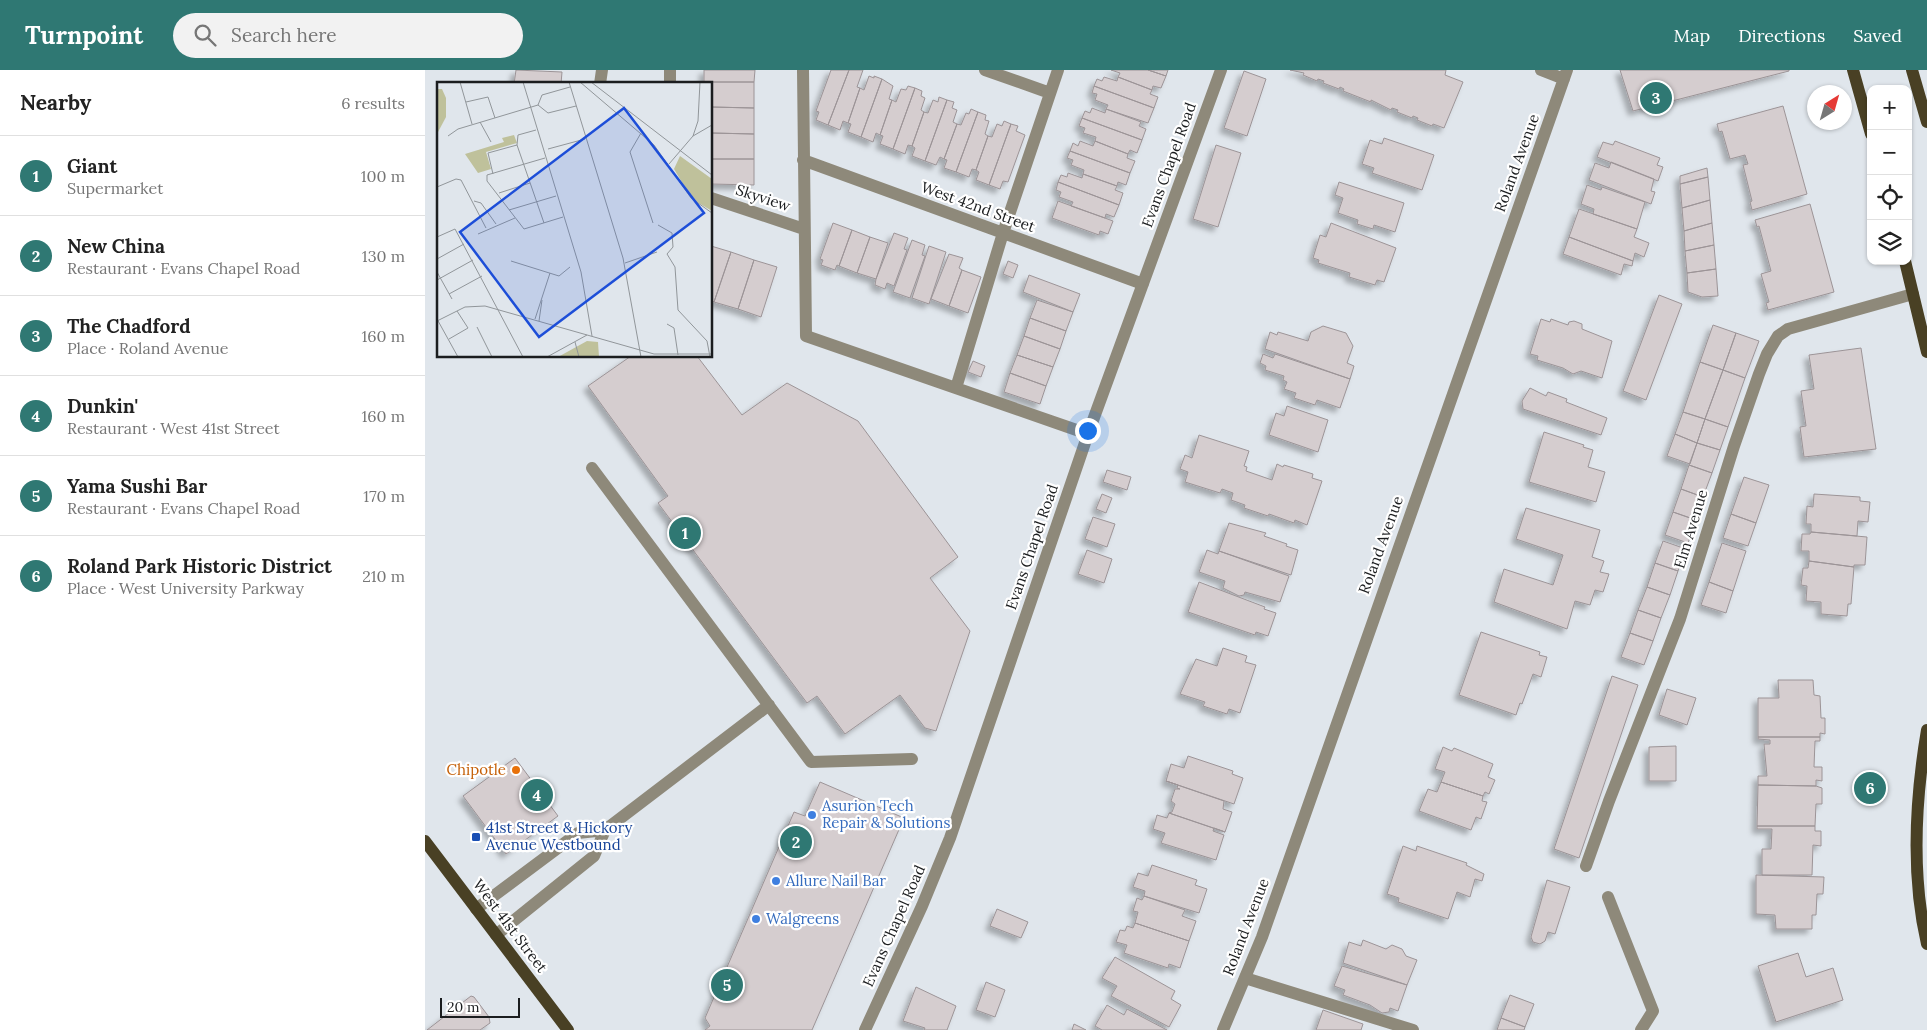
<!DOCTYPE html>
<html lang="en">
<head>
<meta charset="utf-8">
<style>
	:root { --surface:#fff; --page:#f2f2f2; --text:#222; --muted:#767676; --line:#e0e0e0; --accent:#2f7873 }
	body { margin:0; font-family:Lora,serif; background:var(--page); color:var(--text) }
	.controls { position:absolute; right:15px; top:15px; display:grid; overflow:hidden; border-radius:10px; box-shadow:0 1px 4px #0004 }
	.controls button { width:45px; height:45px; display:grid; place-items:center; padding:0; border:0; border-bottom:1px solid var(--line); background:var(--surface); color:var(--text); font:25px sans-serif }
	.compass { position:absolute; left:1382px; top:15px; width:45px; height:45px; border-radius:50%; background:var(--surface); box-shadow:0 1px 4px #0004; rotate:37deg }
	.scale { position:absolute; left:15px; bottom:12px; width:80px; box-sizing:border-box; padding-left:5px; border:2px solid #1b1d1f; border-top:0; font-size:14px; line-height:18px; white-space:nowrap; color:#1b1d1f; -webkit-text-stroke:4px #fff; paint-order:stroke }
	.you { position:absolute; left:662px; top:360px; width:18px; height:18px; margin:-12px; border:4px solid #fff; border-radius:50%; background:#1a73e8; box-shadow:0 0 0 8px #1a73e833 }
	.badge { display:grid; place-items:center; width:32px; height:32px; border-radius:50%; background:var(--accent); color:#fff; font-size:16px; font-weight:700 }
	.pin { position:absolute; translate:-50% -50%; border:2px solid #fff; box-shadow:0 1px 5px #0006 }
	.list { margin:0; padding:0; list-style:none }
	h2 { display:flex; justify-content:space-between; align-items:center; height:65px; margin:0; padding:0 20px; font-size:21px }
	h2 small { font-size:16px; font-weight:400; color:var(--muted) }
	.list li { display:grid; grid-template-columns:32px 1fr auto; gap:15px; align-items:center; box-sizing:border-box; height:80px; padding:0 20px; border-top:1px solid var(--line) }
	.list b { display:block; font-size:19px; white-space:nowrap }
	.list p { margin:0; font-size:16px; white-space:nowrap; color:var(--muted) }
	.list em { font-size:16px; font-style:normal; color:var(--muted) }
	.icon { flex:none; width:28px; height:28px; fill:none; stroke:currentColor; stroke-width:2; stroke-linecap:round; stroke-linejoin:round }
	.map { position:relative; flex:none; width:1502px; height:960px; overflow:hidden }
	header { display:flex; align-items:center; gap:30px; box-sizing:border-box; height:70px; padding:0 25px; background:var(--accent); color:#fff }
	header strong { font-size:24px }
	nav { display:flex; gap:28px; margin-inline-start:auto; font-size:18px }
	.search { width:350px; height:45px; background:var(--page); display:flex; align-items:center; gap:12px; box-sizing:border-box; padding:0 18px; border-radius:28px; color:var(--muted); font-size:19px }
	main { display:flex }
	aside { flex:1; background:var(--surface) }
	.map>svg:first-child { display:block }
	.building { fill:#d5cdcf; stroke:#9c9497; filter:url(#shadow) }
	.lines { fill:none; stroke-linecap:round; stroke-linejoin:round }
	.minor { stroke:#8e897a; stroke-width:12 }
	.major { stroke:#494024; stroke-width:12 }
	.food-dot { fill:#e8710a; stroke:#fff; stroke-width:2 }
	.shop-dot { fill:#3f7fe0; stroke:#fff; stroke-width:2 }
	.transit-dot { fill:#1a4fb4; stroke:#fff; stroke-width:2 }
	.labels { text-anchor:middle; stroke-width:4.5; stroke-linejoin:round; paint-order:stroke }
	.street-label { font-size:15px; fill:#1b1d1f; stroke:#fff }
	.food-label { font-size:15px; fill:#c56008; stroke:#fff; text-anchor:end }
	.shop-label { font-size:15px; fill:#366cbe; stroke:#fff; text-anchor:start }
	.transit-label { font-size:15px; fill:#164399; stroke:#fff; text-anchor:start }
	.inset-road { fill:none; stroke:#91969a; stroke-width:1 }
	.view { fill:#1d4ed8; fill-opacity:0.15; stroke:#1d4ed8; stroke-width:2.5 }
	.inset-edge { fill:none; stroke:#1b1d1f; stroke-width:2.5 }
</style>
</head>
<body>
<header>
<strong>Turnpoint</strong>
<div class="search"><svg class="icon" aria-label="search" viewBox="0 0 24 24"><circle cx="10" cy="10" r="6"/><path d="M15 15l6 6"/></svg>Search here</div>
<nav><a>Map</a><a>Directions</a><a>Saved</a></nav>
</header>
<main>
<aside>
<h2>Nearby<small>6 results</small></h2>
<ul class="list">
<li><span class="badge">1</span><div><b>Giant</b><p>Supermarket</p></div><em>100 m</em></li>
<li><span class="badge">2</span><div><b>New China</b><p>Restaurant · Evans Chapel Road</p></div><em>130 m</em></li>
<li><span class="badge">3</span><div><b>The Chadford</b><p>Place · Roland Avenue</p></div><em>160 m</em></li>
<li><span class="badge">4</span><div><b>Dunkin'</b><p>Restaurant · West 41st Street</p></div><em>160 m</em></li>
<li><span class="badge">5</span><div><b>Yama Sushi Bar</b><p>Restaurant · Evans Chapel Road</p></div><em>170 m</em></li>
<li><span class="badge">6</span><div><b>Roland Park Historic District</b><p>Place · West University Parkway</p></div><em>210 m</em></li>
</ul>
</aside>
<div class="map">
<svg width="1502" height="960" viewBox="0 0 1502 960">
	<defs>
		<filter id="shadow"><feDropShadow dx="-4.5" dy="4.5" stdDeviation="2.5" flood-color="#0004"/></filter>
	</defs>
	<rect width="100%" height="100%" fill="#e0e6ec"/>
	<!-- building -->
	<path class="building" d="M91,0L137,2L136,14H89Z
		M279,0H330L329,12H279Z
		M406,0H424L403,55L391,50L394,42L391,41Z
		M424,0H438L432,17L435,18L423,53L418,51L415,60L403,55Z
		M686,0H723L741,6L736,18L728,16L727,20L693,7L695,3Z
		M723,0H743L741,6Z
		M865,0H1021L1020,5L1038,12L1019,58L1008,54L1007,56L992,50L993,48L988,46L987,48L972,42L973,40L967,38L966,40L946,30V32L918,21L919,19L915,17L914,19L898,13L899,11L893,9L892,11L878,5L879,3Z
		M1195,0H1364V1L1208,41Z
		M819,1L841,9L822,66L799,58Z
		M444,6L449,8V6L457,9L436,67L423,62L426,54L423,53L435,18L439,20Z
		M679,7L692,11L693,7L727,20L725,24L733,27L729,38L669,16L672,9L677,11Z
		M457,9L468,16L464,29L467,30L455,65L451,63L448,72L436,67Z
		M279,12H329V38L286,37V14H279Z
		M483,16L490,18L468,79L455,74L458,66L455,65L467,30L471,32L476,19L481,20Z
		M669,16L729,38L723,53L681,39L683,35L670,30L672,24L667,23Z
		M490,18L497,21L496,26L500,28L496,40L499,42L487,76L483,75L480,84L468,79Z
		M514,27L522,30L500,91L487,86L490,78L487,76L499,42L503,43L508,30L513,32Z
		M522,30L529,32L527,38L532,40L528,52L532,54L519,89L515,87L511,95L500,91Z
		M1358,36L1382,124L1327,140L1325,132L1327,131L1318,95L1323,94L1320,85L1305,89L1297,61L1294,62L1292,54Z
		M286,37L329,38V64L286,63Z
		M667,38L680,43L681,39L716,52L714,56L721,59L717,70L657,48L660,41L665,43Z
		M546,39L553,42L531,102L519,98L522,90L519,89L532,54L536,55L541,43L544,44Z
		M553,42L561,45L560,50L564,51L560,64L563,66L551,100L547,99L544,107L531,102Z
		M657,48L717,70L712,83L705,80L703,84L670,71L671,67L658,63L660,58L654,56Z
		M579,51L586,54L564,115L551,110L554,102L551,100L563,66L567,67L572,54L577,56Z
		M586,54L593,56L591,61L600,65L583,112L578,111L575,119L564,115Z
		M286,63L329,64V89H286Z
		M959,68L1009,85L997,120L947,103L949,98L937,94L945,70L957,74Z
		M655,71L668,76L670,71L703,84L702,88L710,91L705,103L645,81L648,73L653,76Z
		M1190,71L1235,88L1232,95L1238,97L1233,111L1172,87L1178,72L1188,75Z
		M791,75L816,83L793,157L768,149Z
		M645,81L705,103L701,115L693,112L692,116L658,104L659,100L646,95L648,90L642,88Z
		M286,89H329V115L286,114Z
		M1186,92L1229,109L1226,121L1230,122L1226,134L1164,110L1170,93L1184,98Z
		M1282,98L1283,107L1255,114V106Z
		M643,103L657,108L658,104L692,116L690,120L698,123L694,135L633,112L636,105L642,107Z
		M1283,107L1285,130L1257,138L1255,114Z
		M633,112L694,135L689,147L681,144L680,148L646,136L648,132L634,127L636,122L631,120Z
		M914,112L979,133L970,162L949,155L948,159L932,154L933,150L913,143L918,128L910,125Z
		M1162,115L1176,120L1177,117L1220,132L1212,159L1168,144L1169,139L1156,134Z
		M1285,130L1287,153L1259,161L1257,138Z
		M633,131L688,151L683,164L675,161L674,165L627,148Z
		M1385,134L1409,222L1343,240L1341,233L1344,232L1336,204L1346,201L1334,156L1332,157L1330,150Z
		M1154,139L1212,159L1209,167L1224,173L1219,187L1210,183L1208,191L1144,167Z
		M408,153L427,160L414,196L412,195L410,200L396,195L398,190L395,189Z
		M906,153L971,178L959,212L952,210L950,215L924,207L925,203L893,193L894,190L888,188L895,165L901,167Z
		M1287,153L1289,175L1260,181L1259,161Z
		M427,160L445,167L432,203L414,196Z
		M469,163L483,168L479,179L482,180L469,216L462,213L460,219L450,215L451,209Z
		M445,167L463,173L451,209L432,203Z
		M1144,167L1208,191L1207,196L1199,194L1196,205L1138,184Z
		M487,170L500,175L497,185L500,186L485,228L468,222Z
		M1289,175L1291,199L1262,203L1260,181Z
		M286,176L306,182L289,232L286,231Z
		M504,176L521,182L504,234L487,228Z
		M306,182L329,190L313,239L289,232Z
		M524,184L538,188L534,198L537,200L524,236L506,229Z
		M329,190L352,197L336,247L313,239Z
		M583,191L593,195L588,208L578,204Z
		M1291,199L1293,226L1277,227L1263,222L1262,203Z
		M537,200L556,207L543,243L524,236Z
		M604,205L655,224L648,242L598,222Z
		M1234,225L1257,234L1221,330L1198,321Z
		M612,230L648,242L641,261L605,248Z
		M605,248L641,261L635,279L599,266Z
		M1116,249L1125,252L1126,249L1143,255L1144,252L1149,251L1157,254V259L1187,271L1177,308L1156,301L1148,304L1138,298L1112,290L1113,286L1105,284Z
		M1288,255L1311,263L1298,300L1275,292Z
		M898,256L921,263L928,276L922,293L929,296L925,309L840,279L845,262L852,265L853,262L883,271L886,262Z
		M1311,263L1334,271L1320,308L1298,300Z
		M599,266L635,279L628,297L592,285Z
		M1436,278L1451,379L1379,387L1375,357L1381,356L1376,321L1389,319L1384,285Z
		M838,284L848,288L850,284L925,309L915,338L892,330L890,335L869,328L871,323L859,319L862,312L858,310L859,306L840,300L841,296L835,293Z
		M592,285L628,297L621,316L585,303Z
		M206,286H272L317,345L362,313L433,351L533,487L505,508L545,561L511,661L500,658L475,625L420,664L392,626L382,633L233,433L243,426L163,316Z
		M548,291L560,296L556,307L543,302Z
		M1275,292L1298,300L1280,349L1258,342Z
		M1298,300L1320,308L1303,357L1280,349Z
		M585,303L621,316L615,334L579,322Z
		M1105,318L1121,326L1123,322L1142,329L1141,332L1182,348L1176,365L1098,339L1097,331Z
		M862,336L903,350L893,382L844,365L851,343L859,346Z
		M1258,342L1280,349L1272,373L1250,364Z
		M1280,349L1303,357L1295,380L1272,373Z
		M1119,362L1159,375L1158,377L1168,380L1163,397L1180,402L1171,432L1104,412Z
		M1250,364L1272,373L1265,394L1242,386Z
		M774,365L824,381L819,396L822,397L821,401L847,410L852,394L858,397L859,395L888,404L887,408L897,411L882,455L870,450L869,453L844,444L843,446L819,438L820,435L806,430L808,423L797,419L795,423L760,412L763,402L755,399L760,385L767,388Z
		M1272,373L1295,380L1287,403L1264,395Z
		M1264,395L1287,403L1278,427L1256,419Z
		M682,400L706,407L702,420L678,412Z
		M1319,407L1344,415L1331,453L1306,444Z
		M1256,419L1278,427L1271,450L1248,442Z
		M677,424L687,428L681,443L671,439Z
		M1389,424L1435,427V431L1445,432L1443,452L1433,451L1432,466L1386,462V454H1381L1382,436L1388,437Z
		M1101,438L1175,460L1167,487L1179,491L1175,502L1184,504L1178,522L1170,520L1165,535L1150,531L1142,559L1069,532L1079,499L1128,515L1138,485L1091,469Z
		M1248,442L1271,450L1263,473L1240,465Z
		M1306,444L1331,453L1323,476L1298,468Z
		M668,447L690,454L682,477L660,469Z
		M804,453L841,463L839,466L862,474L861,476L873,480L866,505L794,481Z
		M1386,462L1442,467L1440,495H1429V497L1384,491V481H1376L1377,464H1385Z
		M1238,471L1261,479L1253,501L1230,493Z
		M1297,473L1321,481L1308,521L1284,512Z
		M662,480L687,489L679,513L653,504Z
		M782,480L793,484L794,481L864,506L855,532L820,522L819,525L814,526L798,518L800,511L774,502Z
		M1384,491L1429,497L1426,534H1423L1422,546L1396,544V532L1381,531L1382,516L1376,515L1378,498H1383Z
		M1230,493L1253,501L1245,525L1222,517Z
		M774,512L840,537L839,539L851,543L843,566L831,562L830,565L763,542Z
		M1284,512L1308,521L1301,543L1276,535Z
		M1222,517L1245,525L1236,548L1213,540Z
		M1213,540L1236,548L1228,571L1205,563Z
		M1056,562L1115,582L1114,585L1122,587L1116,607L1108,604L1097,634L1095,633L1091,645L1034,625Z
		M1205,563L1228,571L1219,595L1196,587Z
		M798,578L822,586L820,592L831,595L815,643L804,639L802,644L778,636L780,632L755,624L771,589L792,596Z
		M1187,606L1213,615L1154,788L1129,779Z
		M1353,610H1388L1389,625L1395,626L1396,648H1400V664L1395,663V667H1333V628H1354Z
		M1242,619L1271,628L1262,655L1234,645Z
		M1333,667H1395V671H1390L1389,697H1397V711L1391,710V716L1333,715V706H1342L1339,674H1345V670L1333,669Z
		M1251,676V711H1224V677Z
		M1018,677L1027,681L1029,678L1068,694L1063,707L1070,710L1064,724L1060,722L1058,726L1016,712L1020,702L1010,699Z
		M763,686L808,701L807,704L818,708L809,734L741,711L746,694L759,698Z
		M90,688L133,746L81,784L38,726Z
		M741,711L799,731L798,739L807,742L800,762L744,743L747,742L750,734L746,731L750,719H755L752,718L753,715Z
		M395,712L479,748L387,960H280L285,956L280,948L369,742L380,746Z
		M1016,712L1058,726L1057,731L1062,732L1056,749L1051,747L1046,760L994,741L1003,719L1012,722Z
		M1333,715L1391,716L1397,718V734H1391L1390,756H1332Z
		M744,743L800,762L789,758L788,761L799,765L791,790L736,773L740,763L728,759L732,745L742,748Z
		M1332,756H1390V761H1396V776L1388,775L1387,805H1337V779H1346L1347,759H1332Z
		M978,776L991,781L992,776L1042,793L1041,795L1059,804L1057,811L1050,809L1045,827L1032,822L1023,849L973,832L974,828L962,824Z
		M727,795L772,810L770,815L782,819L774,843L719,826L720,821L708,817L713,803L723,806Z
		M1331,805L1399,807L1398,824H1392L1391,845H1387V859H1351L1350,845L1331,844Z
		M1122,810L1145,817L1130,864L1123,862L1120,871L1115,874L1108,872L1106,867Z
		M719,826L760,840L757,846L771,851L764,871L710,853L713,842L708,841L712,828L717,830Z
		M572,839L603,852L596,868L565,856Z
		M710,853L764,871L755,898L744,894L743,898L699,883L702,875L691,872L695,860L700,861L702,856L708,858Z
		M938,870L961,879L967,875L977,879L981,886L992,890L982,915L918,893L924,872L936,876Z
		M1373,883L1381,907L1408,898L1418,930L1351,952L1333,896Z
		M690,887L750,921L746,929L756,935L744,957L686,926L692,916L677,908Z
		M917,896L982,915L973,941L965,938L964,942L957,943L945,935L918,925L920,920L909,916Z
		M561,912L580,920L570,947L551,940Z
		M491,917L531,936L522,960H499L500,958L478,951Z
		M1085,925L1109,934L1100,957L1076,948Z
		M46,926L49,927L64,947L65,953L55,960H2Z
		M682,935L699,945L702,939L742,960H677L670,956Z
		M898,940L938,954L936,960H891Z
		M1076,948L1100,957L1099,960H1072Z
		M649,954L661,960H647Z"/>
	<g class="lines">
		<!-- minor -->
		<path class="minor" d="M378,0L381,266L663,364
			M560,0L625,23
			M1116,0L1139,9
			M175,14L177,0
			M245,14V0
			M378,90L718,214
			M286,128L379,159
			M531,318L578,163L633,0
			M167,398L386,692L487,689
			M1161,796L1184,731L1255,549L1309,376L1334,304L1342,284L1353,266L1363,259L1488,224
			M1183,827L1228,941L1216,960
			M51,839L153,763L180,760L344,635
			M71,865L169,786L180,760
			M820,908L988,960
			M440,960L497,836L525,768L663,364L796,0
			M798,960L837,867L1142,0"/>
		<!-- major -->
		<path class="major" d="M1428,0L1446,64
			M1487,0L1502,52
			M1480,191L1502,282
			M1502,660C1490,731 1486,805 1502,874
			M0,771L143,960"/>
	</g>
	<!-- markers -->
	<circle class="food-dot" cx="91" cy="700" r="5"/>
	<g class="shop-dot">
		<circle cx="387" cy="745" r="5"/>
		<circle cx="351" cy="811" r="5"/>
		<circle cx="331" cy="849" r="5"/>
	</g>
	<rect class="transit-dot" x="46" y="762" width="10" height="10" rx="2.5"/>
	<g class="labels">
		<!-- street labels -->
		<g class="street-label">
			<text transform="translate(1092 93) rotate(-70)" y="5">Roland Avenue</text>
			<text transform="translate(744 95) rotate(-70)" y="5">Evans Chapel Road</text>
			<text transform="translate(338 128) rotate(18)" y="5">Skyview</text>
			<text transform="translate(553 137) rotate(20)" y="5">West 42nd Street</text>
			<text transform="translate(1266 459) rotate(-73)" y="5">Elm Avenue</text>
			<text transform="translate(956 475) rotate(-70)" y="5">Roland Avenue</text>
			<text transform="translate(607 477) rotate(-71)" y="5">Evans Chapel Road</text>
			<text transform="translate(85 856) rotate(53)" y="5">West 41st Street</text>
			<text transform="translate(469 856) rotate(-66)" y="5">Evans Chapel Road</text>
			<text transform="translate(821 857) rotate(-69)" y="5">Roland Avenue</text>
		</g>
		<!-- food labels -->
		<g class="food-label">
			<text x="81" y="705">Chipotle</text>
		</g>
		<!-- shop labels -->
		<g class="shop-label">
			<text x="397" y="741">Asurion Tech<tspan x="397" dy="17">Repair &amp; Solutions</tspan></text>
			<text x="361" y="816">Allure Nail Bar</text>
			<text x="341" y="854">Walgreens</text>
		</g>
		<!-- transit labels -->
		<g class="transit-label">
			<text x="61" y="763">41st Street &amp; Hickory<tspan x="61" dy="17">Avenue Westbound</tspan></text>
		</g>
	</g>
	<!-- overview -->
	<g transform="translate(12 12)">
		<rect width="275" height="275" fill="#e0e6ec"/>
		<path d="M0,7H5L9,16V35L0,52Z" fill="#bfc19b"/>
		<path d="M150,259L161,260L162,275H121Z" fill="#bfc19b"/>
		<path d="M77,53L80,61L49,70L54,87L41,91L28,72L67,60L65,56ZM243,74L275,97V129L260,120L246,102L237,87Z" fill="#bfc19b"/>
		<path class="inset-road" d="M23,0L35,42M86,0L144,190L155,254M132,0L186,176L204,275M143,0L217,63L254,116L275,131M154,0L275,93M133,5L105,13L101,23L111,31L139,24M29,20L51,15L58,36M43,40L54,60M204,51L193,70L216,141M11,54L21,47L101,23M256,54L261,39L263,0M80,63L81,53L99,48M111,67L148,57M108,76L50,93V99L87,147L126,135M232,82L256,54L275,43M56,92L51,71L80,63L107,141M0,105L19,97L24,98L49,146M62,111L93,101M37,119L44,121L59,142M72,128L119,114M221,143L235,151L236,165L230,172L238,185L241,228L270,259L273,275M41,152L78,136M0,155L18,147L86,275M0,177L27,162M74,179L122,194L133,185M188,181L220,170M0,190L15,217M0,198L36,178M12,212L45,194M0,237L21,275M98,237L113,191M0,239L28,225L48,224L217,272H275M102,239L105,218M230,242L237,246L241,273M40,245L55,275M12,257L31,246L20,229M138,260L142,275M110,275L150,253"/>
		<path class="view" d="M187,26L267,131L102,255L23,150Z"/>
		<rect width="275" height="275" class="inset-edge"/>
	</g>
</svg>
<div class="controls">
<button>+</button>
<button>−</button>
<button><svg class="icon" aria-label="locate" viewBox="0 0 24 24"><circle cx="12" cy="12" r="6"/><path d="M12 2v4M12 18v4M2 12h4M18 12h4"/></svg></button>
<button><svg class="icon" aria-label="layers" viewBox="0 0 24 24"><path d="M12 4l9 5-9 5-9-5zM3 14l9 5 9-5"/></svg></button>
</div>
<svg class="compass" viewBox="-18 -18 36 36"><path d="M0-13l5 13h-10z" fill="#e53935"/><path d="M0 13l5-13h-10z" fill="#767676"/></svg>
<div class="scale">20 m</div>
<div class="you"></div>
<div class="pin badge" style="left:260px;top:463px">1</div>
<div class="pin badge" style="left:371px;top:772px">2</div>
<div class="pin badge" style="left:1231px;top:28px">3</div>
<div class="pin badge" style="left:112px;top:725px">4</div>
<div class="pin badge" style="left:302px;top:915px">5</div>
<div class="pin badge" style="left:1445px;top:718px">6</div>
</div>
</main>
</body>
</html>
